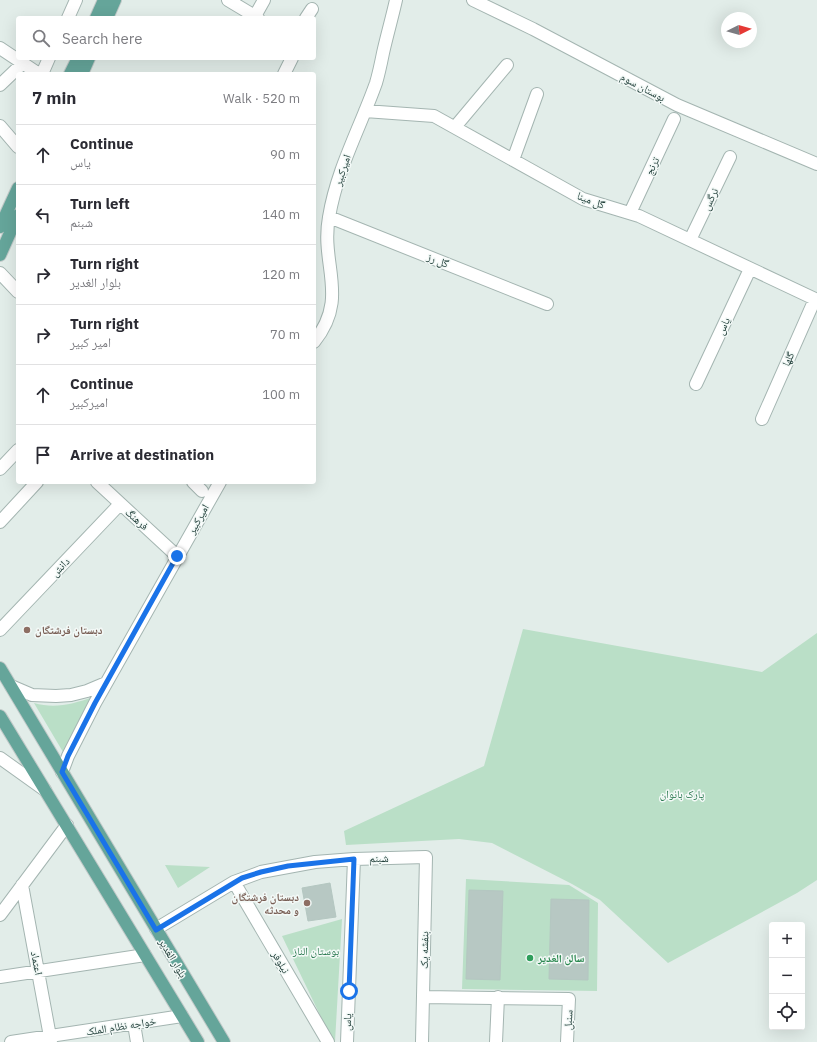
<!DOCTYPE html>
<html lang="en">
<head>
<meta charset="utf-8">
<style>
	:root { --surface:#fff; --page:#f2f2f3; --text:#2b2b33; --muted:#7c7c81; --line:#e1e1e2 }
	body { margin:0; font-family:"IBM Plex Sans","Noto Naskh Arabic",sans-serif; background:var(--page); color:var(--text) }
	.controls { position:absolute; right:12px; bottom:12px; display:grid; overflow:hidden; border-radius:4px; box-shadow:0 4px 16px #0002 }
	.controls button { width:36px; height:36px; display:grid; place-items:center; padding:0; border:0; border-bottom:1px solid var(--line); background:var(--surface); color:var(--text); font:20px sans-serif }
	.compass { position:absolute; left:721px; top:12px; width:36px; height:36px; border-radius:50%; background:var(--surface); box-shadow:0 4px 16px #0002; rotate:85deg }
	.stop { position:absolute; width:12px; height:12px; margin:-9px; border:3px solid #1a73e8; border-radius:50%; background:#fff }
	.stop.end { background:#1a73e8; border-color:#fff; box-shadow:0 1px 4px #0008 }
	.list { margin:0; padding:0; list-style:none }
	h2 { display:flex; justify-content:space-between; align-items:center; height:52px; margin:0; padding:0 16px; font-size:17px }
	h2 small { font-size:13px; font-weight:400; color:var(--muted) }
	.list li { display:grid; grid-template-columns:26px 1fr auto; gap:12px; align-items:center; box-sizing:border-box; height:60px; padding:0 16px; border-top:1px solid var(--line) }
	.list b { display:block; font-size:15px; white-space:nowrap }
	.list p { margin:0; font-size:13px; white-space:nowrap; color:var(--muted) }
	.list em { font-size:13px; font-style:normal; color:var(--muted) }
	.icon { flex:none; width:22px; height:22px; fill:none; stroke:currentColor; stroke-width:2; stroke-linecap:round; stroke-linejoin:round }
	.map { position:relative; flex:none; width:817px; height:1042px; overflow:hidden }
	.search { position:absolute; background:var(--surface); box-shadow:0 4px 16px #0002; left:16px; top:16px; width:300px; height:44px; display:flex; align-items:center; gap:10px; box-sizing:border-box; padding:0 14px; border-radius:4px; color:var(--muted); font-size:15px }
	.panel { position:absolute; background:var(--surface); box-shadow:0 4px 16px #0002; left:16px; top:72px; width:300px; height:412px; border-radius:4px }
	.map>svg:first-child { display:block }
	.green { fill:#badfc7 }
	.building { fill:#b7c8c3; stroke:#b4c7c1 }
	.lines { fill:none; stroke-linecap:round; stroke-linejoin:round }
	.minor-casing { stroke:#a4b5b1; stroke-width:14 }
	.major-casing { stroke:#c1c9c8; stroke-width:14 }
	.minor { stroke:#fff; stroke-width:12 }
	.major { stroke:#65a59a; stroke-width:12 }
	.route { stroke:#1a73e8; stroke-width:5 }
	.education-dot { fill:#8d6e63; stroke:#f3f9f7; stroke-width:1.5 }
	.leisure-dot { fill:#2e9e5b; stroke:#f3f9f7; stroke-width:1.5 }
	.labels { text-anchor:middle; stroke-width:3; stroke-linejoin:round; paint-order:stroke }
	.street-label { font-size:11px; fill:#213f3a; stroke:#f3f9f7 }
	.education-label { font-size:11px; font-weight:bold; fill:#785e54; stroke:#f3f9f7; text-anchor:start }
	.park-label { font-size:11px; fill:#29784f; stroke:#f3f9f7 }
	.leisure-label { font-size:11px; font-weight:bold; fill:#27864d; stroke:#f3f9f7; text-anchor:start }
</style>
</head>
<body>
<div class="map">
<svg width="817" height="1042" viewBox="0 0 817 1042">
	<rect width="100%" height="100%" fill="#e2ede9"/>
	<!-- green -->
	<path class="green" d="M523,629L762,672L817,633V880L797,893L668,963L600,900L572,884L492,843L459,839L346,845L344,831L484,766Z
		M93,697L63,752L34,703C55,709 73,704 93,697Z
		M165,865L210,867L178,888Z
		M466,879L569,885L598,903L597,991L462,989Z
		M342,919L335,1042H333L282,936Z"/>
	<!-- building -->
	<path class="building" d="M330,883L336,917L308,921L302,888Z
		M469,890L503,891L500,980L466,979Z
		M551,899L589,900L588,980L549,979Z"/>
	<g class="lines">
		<!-- minor casing -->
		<g class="minor-casing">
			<path id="minor" d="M228,0L258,18
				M473,0L533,29L677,105L817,164
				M255,16L264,0
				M68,18L76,0
				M306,18L312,9
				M0,48L39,74
				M42,74L49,58
				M284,74L292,58
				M0,85L23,63
				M365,111L434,116L583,199L639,216L817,300
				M0,126L18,147
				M455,127L507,65
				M513,160L537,94
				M630,213L674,119
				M329,217L547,304
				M690,240L730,157
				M0,273L18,292
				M314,342C350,297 320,265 329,217C337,169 360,128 376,83C379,73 381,63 383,53C387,35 392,18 396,0
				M696,384L750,269
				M762,419L815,299
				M0,469L18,450
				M97,482L177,556
				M193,482L202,491
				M0,522L37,482
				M0,630L120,504
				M11,686L32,695L56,696L71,695L87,691L106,683
				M0,758L45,790
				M62,772L68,756L95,703L220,482
				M234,882L328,1042
				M22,885L51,1042
				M0,915L67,825
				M156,929L234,882L261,872L315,862L354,859L426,857L422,1042
				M0,977L145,955
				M423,997L569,999L567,1042
				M134,1024L137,1042
				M11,1042L182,1016
				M347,1042L354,859
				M496,1042L498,997"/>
		</g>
		<!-- major casing -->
		<g class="major-casing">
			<path id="major" d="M96,18L104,0
				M107,18L115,0
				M70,74L78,58
				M82,74L89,58
				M0,227L18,188
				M0,255L18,215
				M0,668L224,1042
				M0,716L198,1042"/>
		</g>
		<!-- minor -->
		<use href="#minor" class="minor"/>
		<!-- major -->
		<use href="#major" class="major"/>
	</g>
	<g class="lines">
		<!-- route -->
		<path class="route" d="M177,556L95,703L68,756L62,772L156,930L242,878L261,872L288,866L354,859L349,991"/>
	</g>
	<!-- markers -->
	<g class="education-dot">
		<circle cx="27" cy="630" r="4"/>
		<circle cx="307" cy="903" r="4"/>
	</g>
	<circle class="leisure-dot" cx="530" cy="958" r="4"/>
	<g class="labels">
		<!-- street labels -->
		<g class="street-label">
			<text transform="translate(643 87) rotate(28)" y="4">بوستان سوم</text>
			<text transform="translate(652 166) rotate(-65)" y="4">ترنج</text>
			<text transform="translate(342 170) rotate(-72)" y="4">امیرکبیر</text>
			<text transform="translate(710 199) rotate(-65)" y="4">نرگس</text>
			<text transform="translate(591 200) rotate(21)" y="4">گل مینا</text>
			<text transform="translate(438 260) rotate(22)" y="4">گل رز</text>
			<text transform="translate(723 326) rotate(-65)" y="4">یاس</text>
			<text transform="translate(788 359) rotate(-66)" y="4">گلها</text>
			<text transform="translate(137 519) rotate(42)" y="4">فرهنگ</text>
			<text transform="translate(198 519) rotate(-61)" y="4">امیرکبیر</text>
			<text transform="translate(60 567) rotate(-46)" y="4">دانش</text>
			<text transform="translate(379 858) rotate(-1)" y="4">شبنم</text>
			<text transform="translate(424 950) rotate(-89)" y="4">بنفشه یک</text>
			<text transform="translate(173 958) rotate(59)" y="4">بلوار الغدیر</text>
			<text transform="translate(281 962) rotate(60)" y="4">نیلوفر</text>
			<text transform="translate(37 963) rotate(79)" y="4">اعتماد</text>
			<text transform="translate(568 1020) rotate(-87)" y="4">سنبل</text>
			<text transform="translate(347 1022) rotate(-87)" y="4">یاس</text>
			<text transform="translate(121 1026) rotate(-9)" y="4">خواجه نظام الملک</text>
		</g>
		<!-- education labels -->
		<g class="education-label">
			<text x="35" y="634">دبستان فرشتگان</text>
			<text x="299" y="901" text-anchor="end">دبستان فرشتگان<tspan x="299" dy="13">و محدثه</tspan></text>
		</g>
		<!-- park labels -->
		<g class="park-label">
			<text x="682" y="798">پارک بانوان</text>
			<text x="316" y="955">بوستان الناز</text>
		</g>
		<!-- leisure labels -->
		<g class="leisure-label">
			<text x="538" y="962">سالن الغدیر</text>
		</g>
	</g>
</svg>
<div class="controls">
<button>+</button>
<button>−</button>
<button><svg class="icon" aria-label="locate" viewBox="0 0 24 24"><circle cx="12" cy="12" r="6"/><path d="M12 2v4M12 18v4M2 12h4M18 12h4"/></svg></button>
</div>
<svg class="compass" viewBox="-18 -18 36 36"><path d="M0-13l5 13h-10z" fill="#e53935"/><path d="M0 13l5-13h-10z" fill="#7c7c81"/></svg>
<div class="stop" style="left:349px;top:991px"></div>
<div class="stop end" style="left:177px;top:556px"></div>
<div class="search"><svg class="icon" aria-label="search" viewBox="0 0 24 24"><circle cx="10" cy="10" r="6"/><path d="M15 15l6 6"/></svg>Search here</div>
<section class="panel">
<h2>7 min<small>Walk · 520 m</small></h2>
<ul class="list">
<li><svg class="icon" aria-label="ahead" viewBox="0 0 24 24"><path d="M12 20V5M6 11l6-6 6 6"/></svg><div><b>Continue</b><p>یاس</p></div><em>90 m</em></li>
<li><svg class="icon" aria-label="left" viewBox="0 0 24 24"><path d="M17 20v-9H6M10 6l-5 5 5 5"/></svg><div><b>Turn left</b><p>شبنم</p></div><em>140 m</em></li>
<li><svg class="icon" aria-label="right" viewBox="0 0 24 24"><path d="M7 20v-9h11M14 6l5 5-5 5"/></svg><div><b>Turn right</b><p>بلوار الغدیر</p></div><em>120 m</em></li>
<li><svg class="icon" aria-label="right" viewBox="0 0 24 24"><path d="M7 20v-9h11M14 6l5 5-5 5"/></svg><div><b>Turn right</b><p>امیر کبیر</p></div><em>70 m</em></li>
<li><svg class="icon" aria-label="ahead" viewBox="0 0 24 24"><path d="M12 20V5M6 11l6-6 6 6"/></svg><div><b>Continue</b><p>امیرکبیر</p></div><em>100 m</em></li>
<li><svg class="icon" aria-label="arrive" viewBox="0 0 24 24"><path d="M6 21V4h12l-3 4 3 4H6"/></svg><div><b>Arrive at destination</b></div></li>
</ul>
</section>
</div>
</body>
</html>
